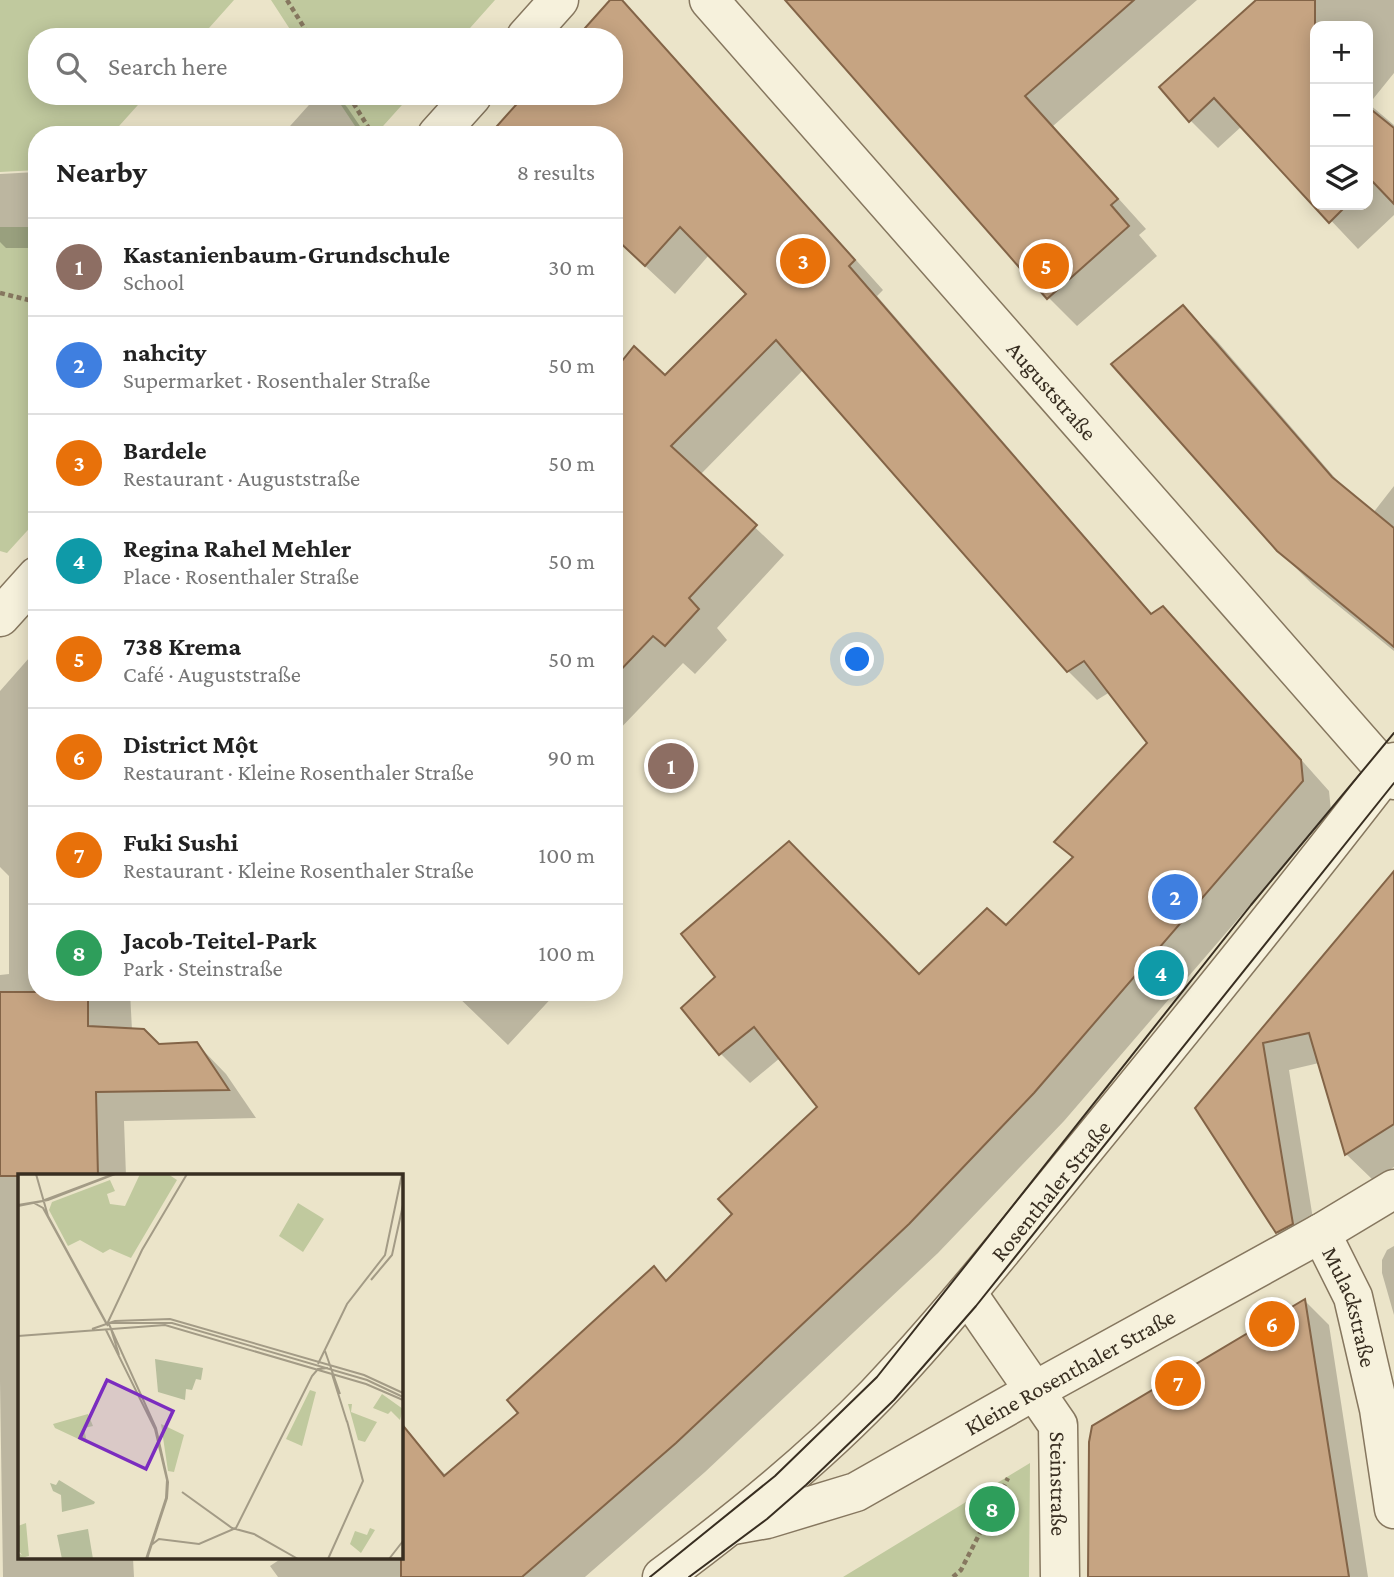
<!DOCTYPE html>
<html lang="en">
<head>
<meta charset="utf-8">
<style>
	:root { --surface:#fff; --page:#f6f6f6; --text:#222; --muted:#767676; --line:#e0e0e0; --accent:#0f766e }
	body { margin:0; font-family:"Crimson Pro",serif; background:var(--page); color:var(--text) }
	.controls { position:absolute; right:21px; top:21px; display:grid; overflow:hidden; border-radius:14px; box-shadow:0 4px 18px #0003 }
	.controls button { width:63px; height:63px; display:grid; place-items:center; padding:0; border:0; border-bottom:2px solid var(--line); background:var(--surface); color:var(--text); font:35px sans-serif }
	.you { position:absolute; left:858px; top:660px; width:24px; height:24px; margin:-18px; border:5px solid #fff; border-radius:50%; background:#1a73e8; box-shadow:0 0 0 10px #1a73e833 }
	.badge { display:grid; place-items:center; width:46px; height:46px; border-radius:50%; background:var(--accent); color:#fff; font-size:23px; font-weight:700 }
	.pin { position:absolute; translate:-50% -50%; border:4px solid #fff; box-shadow:0 2px 7px #0006 }
	.list { margin:0; padding:0; list-style:none }
	h2 { display:flex; justify-content:space-between; align-items:center; height:91px; margin:0; padding:0 28px; font-size:30px }
	h2 small { font-size:23px; font-weight:400; color:var(--muted) }
	.list li { display:grid; grid-template-columns:46px 1fr auto; gap:21px; align-items:center; box-sizing:border-box; height:98px; padding:0 28px; border-top:2px solid var(--line) }
	.list b { display:block; font-size:26px; white-space:nowrap }
	.list p { margin:0; font-size:23px; white-space:nowrap; color:var(--muted) }
	.list em { font-size:23px; font-style:normal; color:var(--muted) }
	.icon { flex:none; width:38px; height:38px; fill:none; stroke:currentColor; stroke-width:2; stroke-linecap:round; stroke-linejoin:round }
	.map { position:relative; flex:none; width:1394px; height:1577px; overflow:hidden }
	.search { position:absolute; background:var(--surface); box-shadow:0 4px 18px #0003; left:28px; top:28px; width:595px; height:77px; display:flex; align-items:center; gap:18px; box-sizing:border-box; padding:0 24px; border-radius:28px; color:var(--muted); font-size:26px }
	.panel { position:absolute; background:var(--surface); box-shadow:0 4px 18px #0003; left:28px; top:126px; width:595px; height:875px; border-radius:28px }
	.map>svg:first-child { display:block }
	.green { fill:#c0c99e }
	.shadow { fill:#0003; fill-rule:evenodd }
	.building { fill:#c6a482; stroke:#836447; stroke-width:2 }
	.lines { fill:none; stroke-linecap:round; stroke-linejoin:round }
	.minor-casing { stroke:#86775f; stroke-width:41 }
	.tertiary-casing { stroke:#86775f; stroke-width:41 }
	.path { stroke:#86775f; stroke-width:4.5; stroke-dasharray:5 3.5; stroke-linecap:butt }
	.minor { stroke:#f6f1dc; stroke-width:38 }
	.tertiary { stroke:#f6f1dc; stroke-width:38 }
	.tram { stroke:#382e21; stroke-width:2 }
	.labels { text-anchor:middle; stroke-width:7; stroke-linejoin:round; paint-order:stroke }
	.street-label { font-size:23px; fill:#382e21; stroke:#f3eed8 }
	.inset-road { fill:none; stroke:#a39b86; stroke-width:2 }
	.view { fill:#7b2cbf; fill-opacity:0.15; stroke:#7b2cbf; stroke-width:3.5 }
	.inset-edge { fill:none; stroke:#382e21; stroke-width:3.5 }
</style>
</head>
<body>
<div class="map">
<svg width="1394" height="1577" viewBox="0 0 1394 1577">
	<rect width="100%" height="100%" fill="#ebe4c9"/>
	<!-- green -->
	<path class="green" d="M0,0H234L201,37H37V96H146L111,135H37V170L0,172Z
		M271,0H495L462,37H295Z
		M335,96H410L375,135H361Z
		M0,227H37V520L7,553L0,551Z
		M1030,1463L1029,1577H843Z"/>
	<!-- shadow -->
	<path class="shadow" d="M613,0H621L645,25L883,290L877,296L1153,615L1163,608L1192,637L1329,791L1331,811L1064,1121L938,1253L705,1472L585,1577H278L270,1566L282,1558H401V1470L423,1453L447,1476L667,1282L734,1214L819,1107L780,1058L750,1083L721,1054L683,1008L919,976L1006,927L1074,858L1057,842L1149,743L1110,692L1097,700L1068,671L804,369L700,475L784,555L717,628L727,640L695,674L683,663L614,735V374L665,378L748,294L709,255L675,294L614,237Z
		M785,0H1197L1053,126L1146,229L1139,235L1157,256L1077,326L1048,297Z
		M1258,0H1394V73L1369,104L1394,125V215L1358,249L1242,126L1218,148L1190,120ZM1315,26H1368V205H1315Z
		M317,96H337L347,107L366,135H282Z
		M37,172V248H6L0,242V174Z
		M1183,307L1217,341L1347,492L1373,513L1394,486V651L1313,585L1278,550Z
		M37,649V992H130L132,1030L159,1046L197,1044L226,1074L256,1118L124,1121L126,1176H19V1558H133L134,1577H3L0,1382V975L9,974V876L0,867V691Z
		M1394,883V1167L1373,1180L1346,1154L1319,1063L1289,1070L1318,1250L1304,1258L1277,1232L1197,1108Z
		M453,992H557L508,1045Z
		M1394,1246V1315L1382,1273V1260L1387,1250Z
		M1305,1301L1329,1325L1368,1577H1090Z"/>
	<!-- building -->
	<path class="building" d="M610,0H622L855,260L849,266L1151,614L1163,606L1301,760L1303,781L1034,1093L909,1224L676,1443L522,1577H401V1423L444,1476L518,1413L507,1400L654,1266L666,1281L732,1214L718,1199L817,1107L754,1027L719,1055L681,1008L715,977L681,934L789,841L919,974L987,908L1006,925L1073,857L1054,842L1147,743L1084,661L1067,672L776,340L671,446L757,525L689,598L699,609L665,646L653,636L614,677V371L634,346L665,375L746,294L680,227L645,266L614,237V135H489L524,96H614V37H577Z
		M785,0H1134L1025,96L1118,199L1111,205L1129,226L1047,299Z
		M1256,0H1315V205H1347L1329,223L1214,98L1189,122L1159,87Z
		M1368,107L1394,128V204L1372,181L1368,185Z
		M1183,305L1332,477L1394,528V647L1277,551L1111,364Z
		M1394,871V1124L1345,1155L1309,1033L1263,1043L1293,1224L1276,1233L1195,1108Z
		M0,992H88V1026L144,1029L159,1044L197,1042L229,1090L96,1092L98,1176H0Z
		M1305,1299L1349,1577H1088L1089,1442L1092,1426Z"/>
	<g class="lines">
		<!-- minor casing -->
		<g class="minor-casing">
			<g id="minor">
				<path id="s1" d="M709,0L1394,780"/>
				<path d="M526,37L559,0"/>
				<path d="M437,135L472,96"/>
				<path d="M0,617L37,576"/>
				<path id="s2" d="M1321,1233L1353,1297L1379,1409L1394,1509"/>
				<path id="s3" d="M967,1293L1058,1425L1060,1577"/>
				<path id="s4" d="M733,1525L767,1519L856,1492L1034,1391L1321,1233L1394,1189"/>
			</g>
		</g>
		<!-- tertiary casing -->
		<g class="tertiary-casing">
			<g id="tertiary">
				<path id="s5" d="M662,1577C738,1521 810,1463 876,1395C951,1316 1018,1230 1087,1146C1191,1019 1294,892 1394,762"/>
			</g>
		</g>
		<!-- path -->
		<path class="path" d="M287,0L310,37
			M349,96L373,135
			M0,293L37,302
			M953,1577L961,1570L1008,1478"/>
		<!-- minor -->
		<use href="#minor" class="minor"/>
		<!-- tertiary -->
		<use href="#tertiary" class="tertiary"/>
		<!-- tram -->
		<path class="tram" d="M650,1577L775,1476L877,1377L1251,905L1394,733
			M689,1577L767,1519L806,1485L894,1400L976,1306L1394,783"/>
	</g>
	<g class="labels">
		<!-- street labels -->
		<g class="street-label">
			<text dy="8" stroke="none"><textPath href="#s1" startOffset="520">Auguststraße</textPath></text>
			<text dy="8" stroke="none"><textPath href="#s5" startOffset="550">Rosenthaler Straße</textPath></text>
			<text dy="8" stroke="none"><textPath href="#s2" startOffset="80">Mulackstraße</textPath></text>
			<text dy="8" stroke="none"><textPath href="#s4" startOffset="373">Kleine Rosenthaler Straße</textPath></text>
			<text dy="8" stroke="none"><textPath href="#s3" startOffset="219">Steinstraße</textPath></text>
		</g>
	</g>
	<!-- overview -->
	<g transform="translate(18 1174)">
		<rect width="385" height="385" fill="#ebe4c9"/>
		<path d="M122,0H150L159,6L113,84L92,75L85,79L62,66L50,72L31,36L34,28L92,6L97,17L89,20L92,30L107,32ZM280,29L306,45L285,78L261,62ZM292,216L298,218L284,272L268,265ZM364,220L385,235L382,246L373,237L370,240L355,234ZM330,230H334L333,238L359,248L347,268L340,266ZM70,240L75,252L66,254L69,269L37,254L35,250ZM143,250L166,261L156,298L150,297ZM8,349L11,382L0,385V379L4,381L0,376V352ZM352,354L357,356L343,379L332,370L337,357L349,361Z" fill="#c0c99e"/>
		<path d="M137,185L185,194L183,206L178,205L174,216L168,215L167,226L140,218ZM41,306L77,328L76,330L44,338L43,321L35,317L32,309L38,311ZM70,355L75,385H44L39,361Z" fill="#b7be9c"/>
		<path class="inset-road" d="M18,0L30,42L90,152M16,29L25,34L88,149H154L349,206L385,223M0,31L24,27L96,0M0,32L30,26L97,0M353,106L374,81L385,31M74,155L97,147L152,145L346,201L385,219M93,155L101,181M88,156L137,255L149,306L148,324L128,385M0,162L147,151L348,210L385,226M307,177L322,220M300,190L329,130L367,81L384,0M314,200L329,248M164,318L214,354L236,360L280,385M132,372L141,365L181,370L218,354L294,202L300,195L310,194M129,385L149,324L150,308L138,254L90,148L124,76L169,0M310,385L345,307L329,247M371,385L385,367"/>
		<path class="view" d="M89,206L155,237L128,295L62,264Z"/>
		<rect width="385" height="385" class="inset-edge"/>
	</g>
</svg>
<div class="controls">
<button>+</button>
<button>−</button>
<button><svg class="icon" aria-label="layers" viewBox="0 0 24 24"><path d="M12 4l9 5-9 5-9-5zM3 14l9 5 9-5"/></svg></button>
</div>
<div class="you"></div>
<div class="pin badge" style="left:671px;top:766px;background:#8d6e63">1</div>
<div class="pin badge" style="left:1175px;top:897px;background:#3f7fe0">2</div>
<div class="pin badge" style="left:803px;top:261px;background:#e8710a">3</div>
<div class="pin badge" style="left:1161px;top:973px;background:#0f9aa8">4</div>
<div class="pin badge" style="left:1046px;top:266px;background:#e8710a">5</div>
<div class="pin badge" style="left:1272px;top:1324px;background:#e8710a">6</div>
<div class="pin badge" style="left:1178px;top:1383px;background:#e8710a">7</div>
<div class="pin badge" style="left:992px;top:1509px;background:#2e9e5b">8</div>
<div class="search"><svg class="icon" aria-label="search" viewBox="0 0 24 24"><circle cx="10" cy="10" r="6"/><path d="M15 15l6 6"/></svg>Search here</div>
<section class="panel">
<h2>Nearby<small>8 results</small></h2>
<ul class="list">
<li><span class="badge" style="background:#8d6e63">1</span><div><b>Kastanienbaum-Grundschule</b><p>School</p></div><em>30 m</em></li>
<li><span class="badge" style="background:#3f7fe0">2</span><div><b>nahcity</b><p>Supermarket · Rosenthaler Straße</p></div><em>50 m</em></li>
<li><span class="badge" style="background:#e8710a">3</span><div><b>Bardele</b><p>Restaurant · Auguststraße</p></div><em>50 m</em></li>
<li><span class="badge" style="background:#0f9aa8">4</span><div><b>Regina Rahel Mehler</b><p>Place · Rosenthaler Straße</p></div><em>50 m</em></li>
<li><span class="badge" style="background:#e8710a">5</span><div><b>738 Krema</b><p>Café · Auguststraße</p></div><em>50 m</em></li>
<li><span class="badge" style="background:#e8710a">6</span><div><b>District Một</b><p>Restaurant · Kleine Rosenthaler Straße</p></div><em>90 m</em></li>
<li><span class="badge" style="background:#e8710a">7</span><div><b>Fuki Sushi</b><p>Restaurant · Kleine Rosenthaler Straße</p></div><em>100 m</em></li>
<li><span class="badge" style="background:#2e9e5b">8</span><div><b>Jacob-Teitel-Park</b><p>Park · Steinstraße</p></div><em>100 m</em></li>
</ul>
</section>
</div>
</body>
</html>
